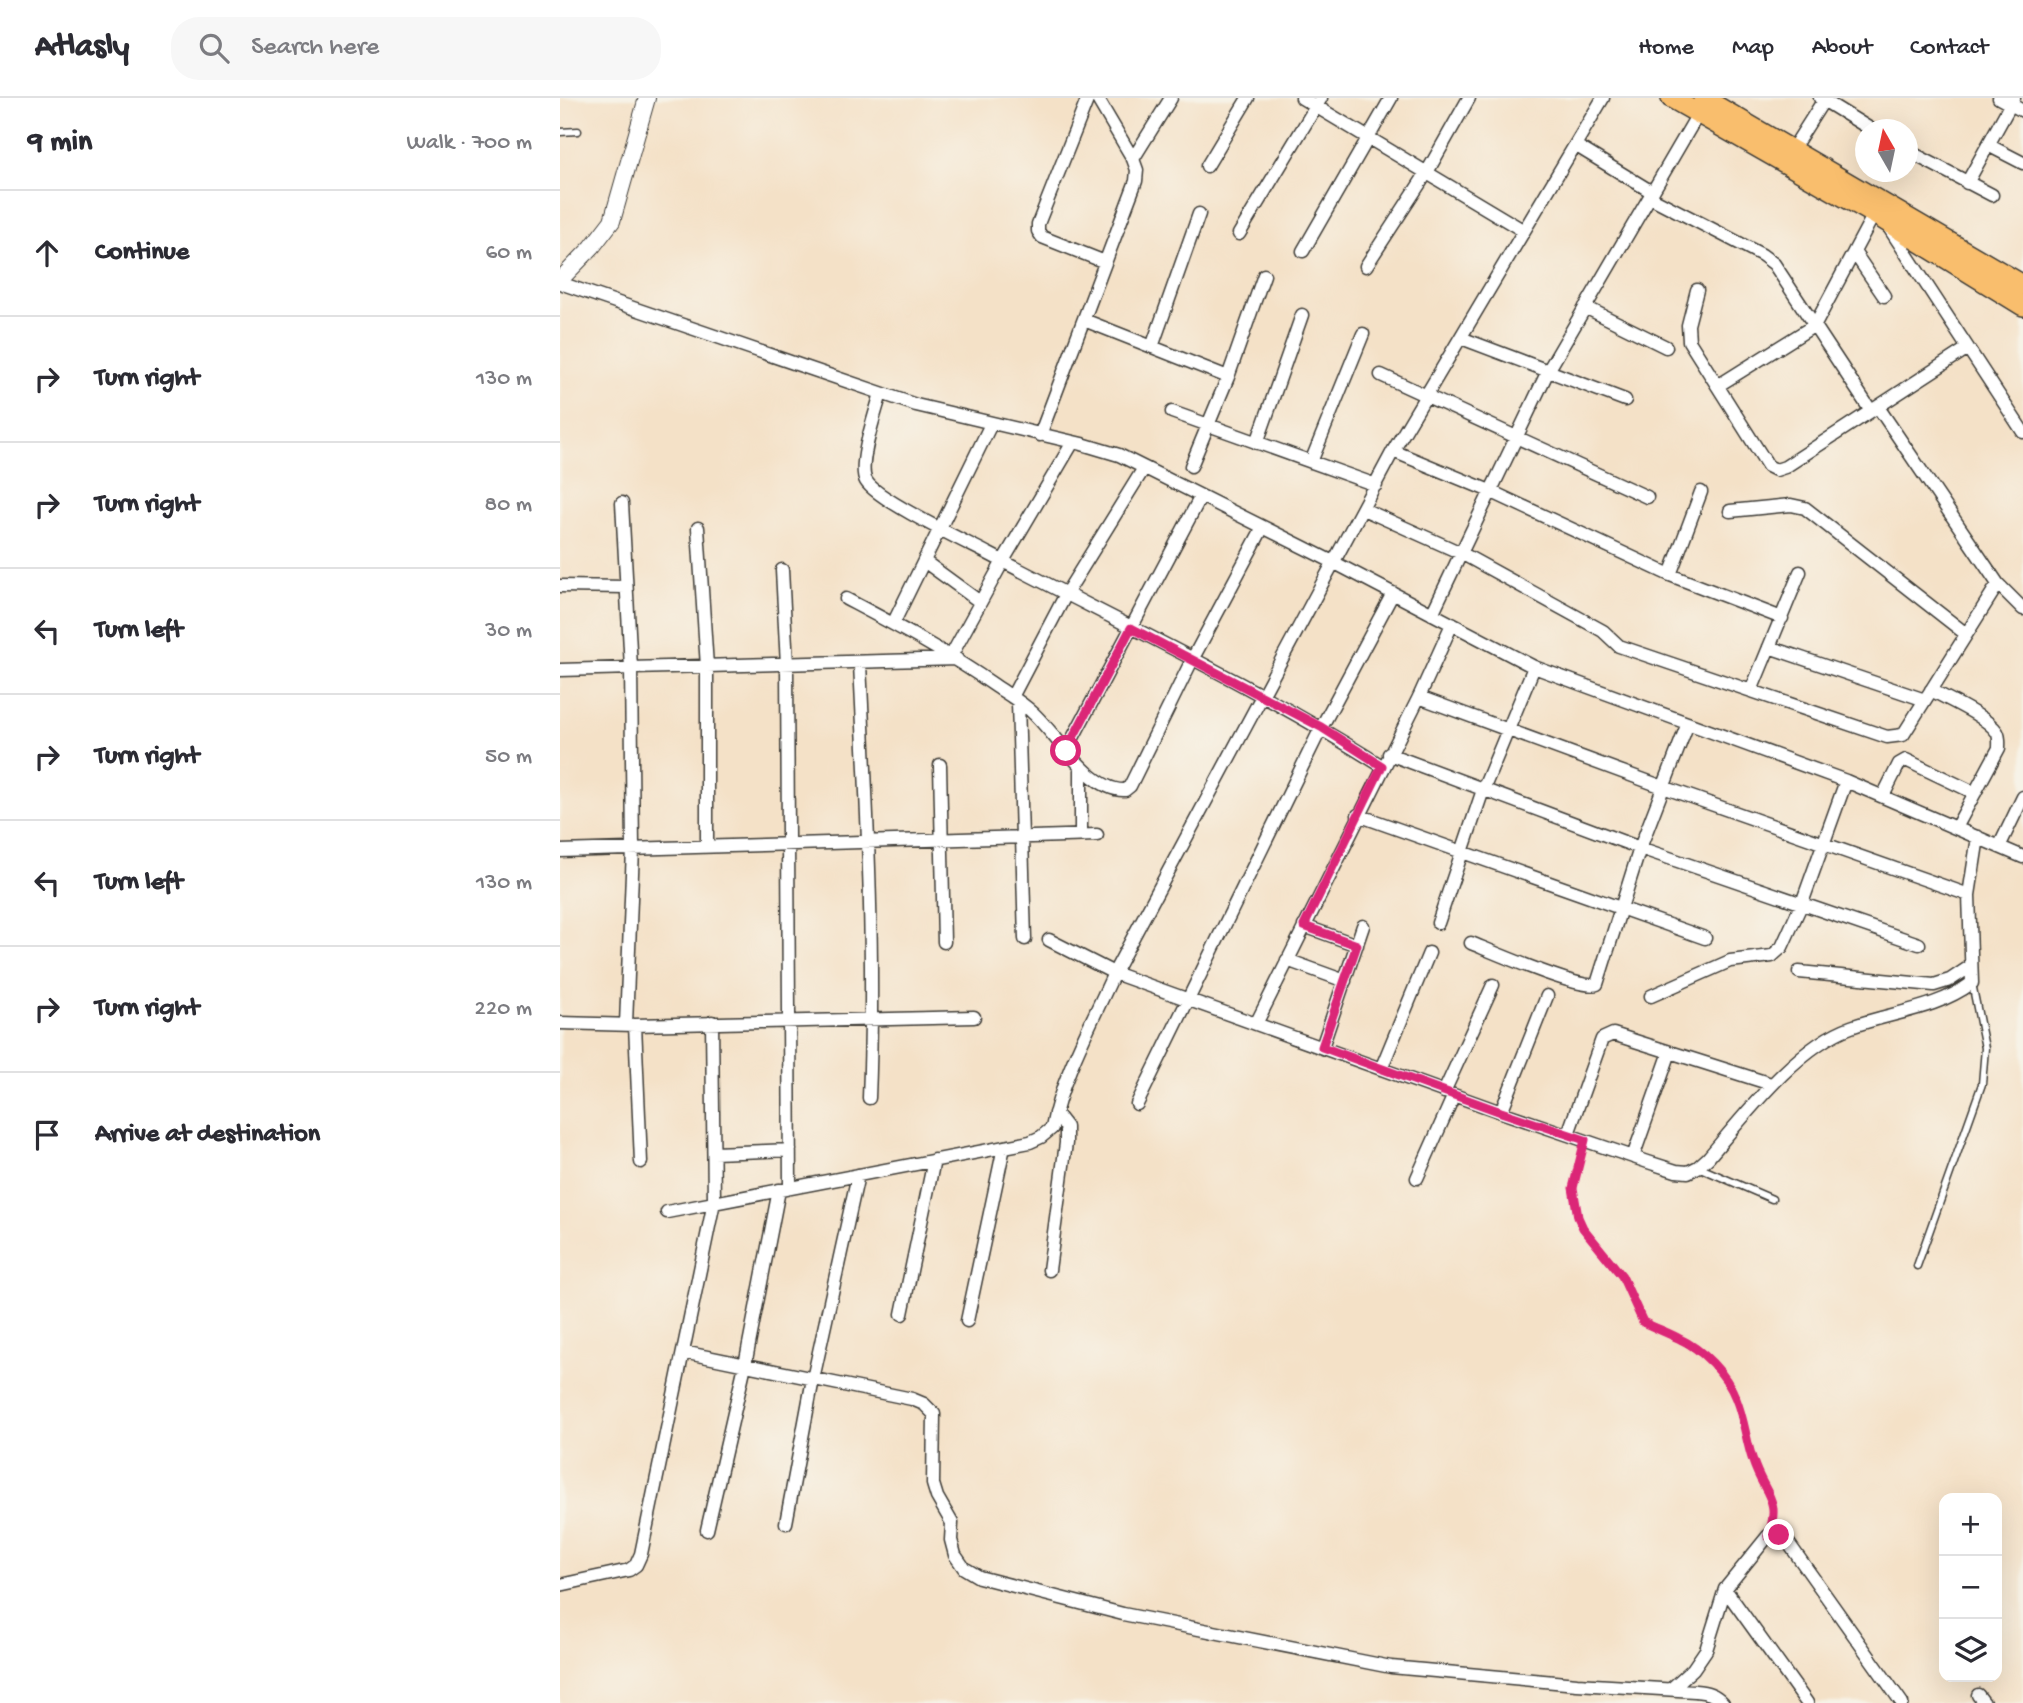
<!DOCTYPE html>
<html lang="en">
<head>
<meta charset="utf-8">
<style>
	:root { --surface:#fff; --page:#f7f7f7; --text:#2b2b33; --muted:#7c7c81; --line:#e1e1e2 }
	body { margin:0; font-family:"Gochi Hand",sans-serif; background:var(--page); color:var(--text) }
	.controls { position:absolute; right:21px; bottom:21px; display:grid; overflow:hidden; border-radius:14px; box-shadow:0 7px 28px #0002 }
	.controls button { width:63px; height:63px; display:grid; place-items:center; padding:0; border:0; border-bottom:2px solid var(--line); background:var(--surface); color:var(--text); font:35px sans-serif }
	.compass { position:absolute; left:1295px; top:21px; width:63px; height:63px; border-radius:50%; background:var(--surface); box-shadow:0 7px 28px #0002; rotate:351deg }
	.stop { position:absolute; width:21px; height:21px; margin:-16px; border:5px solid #db2777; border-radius:50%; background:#fff }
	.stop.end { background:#db2777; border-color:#fff; box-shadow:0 2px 7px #0008 }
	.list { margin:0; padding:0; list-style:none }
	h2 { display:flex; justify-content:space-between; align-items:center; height:91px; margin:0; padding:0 28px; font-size:30px }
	h2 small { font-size:23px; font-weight:400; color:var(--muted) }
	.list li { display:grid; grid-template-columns:46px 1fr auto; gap:21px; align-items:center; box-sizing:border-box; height:126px; padding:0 28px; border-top:2px solid var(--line) }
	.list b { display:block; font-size:26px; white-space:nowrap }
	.list em { font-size:23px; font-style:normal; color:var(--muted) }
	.icon { flex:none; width:38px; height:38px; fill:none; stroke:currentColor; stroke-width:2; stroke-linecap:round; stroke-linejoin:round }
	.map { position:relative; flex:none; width:1463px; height:1605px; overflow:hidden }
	header { display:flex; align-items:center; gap:42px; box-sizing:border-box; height:98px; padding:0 35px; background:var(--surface); border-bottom:2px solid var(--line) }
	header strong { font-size:33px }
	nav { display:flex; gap:38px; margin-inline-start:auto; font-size:24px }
	.search { width:490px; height:63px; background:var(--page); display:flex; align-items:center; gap:18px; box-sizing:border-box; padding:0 24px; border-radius:28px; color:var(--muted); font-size:26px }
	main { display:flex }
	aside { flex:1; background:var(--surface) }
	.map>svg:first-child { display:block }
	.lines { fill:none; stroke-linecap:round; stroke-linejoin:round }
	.service-casing { stroke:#3c3a36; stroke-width:9 }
	.minor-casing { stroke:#3c3a36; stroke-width:15 }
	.tertiary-casing { stroke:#3c3a36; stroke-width:18 }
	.primary-casing { stroke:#3c3a36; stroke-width:22 }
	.path { stroke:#3c3a36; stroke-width:2.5; stroke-dasharray:2 5; stroke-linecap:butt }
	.service { stroke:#fff; stroke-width:6 }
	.minor { stroke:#fff; stroke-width:12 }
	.tertiary { stroke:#fff; stroke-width:16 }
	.primary { stroke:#f9be6d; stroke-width:19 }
	.route { stroke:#db2777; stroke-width:9 }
</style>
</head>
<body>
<header>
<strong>Atlasly</strong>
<div class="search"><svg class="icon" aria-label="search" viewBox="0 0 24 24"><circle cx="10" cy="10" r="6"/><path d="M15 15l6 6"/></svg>Search here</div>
<nav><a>Home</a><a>Map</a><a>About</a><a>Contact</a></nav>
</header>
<main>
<aside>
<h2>9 min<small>Walk · 700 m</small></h2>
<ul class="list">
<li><svg class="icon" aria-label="ahead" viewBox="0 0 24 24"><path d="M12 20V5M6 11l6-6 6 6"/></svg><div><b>Continue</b></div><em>60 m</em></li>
<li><svg class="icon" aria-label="right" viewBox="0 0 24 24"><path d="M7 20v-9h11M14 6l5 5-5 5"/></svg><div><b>Turn right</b></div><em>130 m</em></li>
<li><svg class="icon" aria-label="right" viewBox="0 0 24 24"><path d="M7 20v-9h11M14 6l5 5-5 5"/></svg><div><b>Turn right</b></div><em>80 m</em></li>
<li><svg class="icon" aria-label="left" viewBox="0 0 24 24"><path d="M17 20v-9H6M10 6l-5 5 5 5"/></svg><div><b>Turn left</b></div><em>30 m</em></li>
<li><svg class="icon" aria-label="right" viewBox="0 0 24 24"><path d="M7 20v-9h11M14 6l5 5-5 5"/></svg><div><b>Turn right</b></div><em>50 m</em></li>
<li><svg class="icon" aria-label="left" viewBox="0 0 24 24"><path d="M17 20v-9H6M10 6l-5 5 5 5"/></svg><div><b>Turn left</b></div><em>130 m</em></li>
<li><svg class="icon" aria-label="right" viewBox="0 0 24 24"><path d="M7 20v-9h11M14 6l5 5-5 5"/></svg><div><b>Turn right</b></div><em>220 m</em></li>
<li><svg class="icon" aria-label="arrive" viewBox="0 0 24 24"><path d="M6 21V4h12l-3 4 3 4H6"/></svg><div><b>Arrive at destination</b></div></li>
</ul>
</aside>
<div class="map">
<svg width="1463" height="1605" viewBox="0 0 1463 1605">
	<rect width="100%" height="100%" fill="#f7f3e8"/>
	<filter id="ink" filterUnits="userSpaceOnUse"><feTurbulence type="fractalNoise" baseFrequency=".0143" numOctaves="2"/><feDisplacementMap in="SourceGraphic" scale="14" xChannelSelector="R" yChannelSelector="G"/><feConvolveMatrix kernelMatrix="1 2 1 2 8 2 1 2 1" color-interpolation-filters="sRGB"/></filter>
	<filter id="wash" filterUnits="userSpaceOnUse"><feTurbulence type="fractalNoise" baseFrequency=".00686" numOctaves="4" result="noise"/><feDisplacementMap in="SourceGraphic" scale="28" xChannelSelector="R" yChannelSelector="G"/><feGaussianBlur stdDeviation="1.57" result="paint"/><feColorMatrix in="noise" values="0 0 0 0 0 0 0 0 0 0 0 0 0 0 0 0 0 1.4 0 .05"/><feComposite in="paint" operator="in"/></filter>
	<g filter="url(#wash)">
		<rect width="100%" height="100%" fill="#f4e1c7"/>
	</g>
	<g filter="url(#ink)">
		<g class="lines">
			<!-- service casing -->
			<g class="service-casing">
				<path id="service" d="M0,34L18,33
					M1138,1069L1212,1101
					M1357,1168L1422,986L1425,950L1412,885"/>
			</g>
			<!-- minor casing -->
			<g class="minor-casing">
				<path id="minor" d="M528,0L478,126V133L482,139L545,164
					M742,0L964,133
					M1260,0L1312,32
					M1439,0L1463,13
					M1015,47L1092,94
					M1428,47L1463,65
					M1232,52L1265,0
					M1348,53L1432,97
					M573,61L611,0
					M647,68L688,0
					M1407,85L1454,0
					M1090,99L1202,157L1214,166L1311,313
					M1328,128L1463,334
					M679,136L761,0
					M743,153L831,0
					M1294,154L1324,198
					M806,168L866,76L909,0
					M0,185L356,307L522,346L559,357L775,465L974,569L1286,683L1463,759
					M1137,192L1128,227L1129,243L1208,368L1216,372L1225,369L1408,250
					M1025,209L1106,249
					M524,222L668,279
					M901,240L1065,302
					M592,249L639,116
					M821,277L1087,399
					M1159,287L1255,227L1314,116
					M321,295C316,314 297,367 306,383C317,402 406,444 429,456C561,525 697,589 822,668
					M1318,309L1438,486L1463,511
					M612,314L816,387
					M480,337L576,83L577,72L573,61L537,0
					M697,345L742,217
					M833,353L930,393L1110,477L1222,520
					M751,364L803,236
					M631,368L668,279L704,177
					M62,405L71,570L73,751L66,926
					M803,411L901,455L1043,533L1059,548L1327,639L1343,637L1438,486
					M1170,413L1231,407L1245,410L1406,536
					M138,430L147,569V748
					M364,463L420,504
					M222,472L227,567L230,1090
					M1110,477L1141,394
					M0,488L66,489
					M286,501C337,528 387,554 434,587C447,596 462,604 473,615C496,636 531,694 565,692L570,688L632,562L703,429
					M872,516L988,273L1138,16
					M333,526L431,326
					M1209,549L1365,602
					M391,558L443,463L513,344
					M300,566C307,710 315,855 309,1000
					M0,572L397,561
					M1371,592C1389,602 1426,618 1437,634C1440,639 1439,645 1439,650L1396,730
					M1191,593L1240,474
					M452,599L506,496L584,370
					M859,599L1103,689L1409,797
					M458,604L465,841
					M506,653L641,398
					M829,656L1080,750L1359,846
					M380,667L384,844
					M521,669V737
					M1323,698L1339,666L1346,662L1415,695
					M798,717L1145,840
					M1439,749L1463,699
					M0,753L537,737
					M878,825L923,692L974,569
					M744,828L797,847
					M489,842L554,875L941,1014L1088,1064L1116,1073L1128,1074L1138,1069L1148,1060C1185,1017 1237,948 1291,929C1332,914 1375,912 1412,885L1409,797L1418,739
					M911,845C931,853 1022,893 1037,886L1080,750L1128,625
					M727,862L785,883
					M1239,874L1374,887L1390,882L1411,868
					M1091,898L1170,863L1212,858L1222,849L1242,805L1286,683
					M0,925L75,927L414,919
					M696,926L859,599L892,526
					M75,927L81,1064
					M762,949L803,828
					M821,971L869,855
					M884,994L933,887
					M577,1006L761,630L833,495
					M941,1014L987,898
					M1008,1036L1042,941L1053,936L1211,986
					M154,1055L230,1052
					M1073,1059L1110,954
					M857,1080L894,997
					M107,1114L470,1044L481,1039L492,1030C501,980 533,922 554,875L833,353L1043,0
					M489,1172L506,1045V1029L495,1015
					M342,1216L374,1062
					M407,1223L444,1049
					M123,1254L352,1301L364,1306L374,1316L373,1386L377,1399L392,1425L391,1442L395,1457L404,1470L419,1479L563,1516L831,1569L1017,1586L1135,1593C1147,1594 1155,1596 1163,1605
					M226,1425L253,1281L298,1077
					M147,1432L185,1267L219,1092
					M0,1487L69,1472L76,1467L81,1456L154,1104L152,924
					M1165,1491L1247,1605
					M1111,1591L1133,1571L1146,1552L1165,1491L1208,1438L1219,1437L1227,1443L1342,1605
					M1418,1597L1424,1605"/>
			</g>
			<!-- tertiary casing -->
			<g class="tertiary-casing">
				<path id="tertiary" d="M0,182L32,149L52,123L87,0"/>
			</g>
			<!-- primary casing -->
			<g class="primary-casing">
				<path id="primary" d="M1111,0L1314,116L1463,208
					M1143,0L1463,187"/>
			</g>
			<!-- path -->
			<path class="path" d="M1021,1055C1001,1118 1025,1129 1060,1175C1070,1189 1074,1209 1083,1224C1122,1246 1158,1255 1176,1301C1184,1321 1186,1344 1193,1364C1200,1384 1217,1401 1213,1424"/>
			<!-- service -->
			<use href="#service" class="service"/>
			<!-- minor -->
			<use href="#minor" class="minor"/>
			<!-- tertiary -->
			<use href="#tertiary" class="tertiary"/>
			<!-- primary -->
			<use href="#primary" class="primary"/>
		</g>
	</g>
	<g class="lines" filter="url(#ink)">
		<!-- route -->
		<path class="route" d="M506,653L571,530L761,629L822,668L744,828L797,847L762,949L941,1014L1025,1042L1013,1090L1018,1119L1023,1130L1062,1178L1083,1224C1095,1230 1106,1234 1118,1240C1142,1251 1166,1275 1176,1301C1184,1320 1186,1343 1193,1363C1204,1397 1222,1400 1208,1438L1219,1437"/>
	</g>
</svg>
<div class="controls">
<button>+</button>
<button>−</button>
<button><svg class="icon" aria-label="layers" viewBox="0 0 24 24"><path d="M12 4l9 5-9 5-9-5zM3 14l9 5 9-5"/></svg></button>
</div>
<svg class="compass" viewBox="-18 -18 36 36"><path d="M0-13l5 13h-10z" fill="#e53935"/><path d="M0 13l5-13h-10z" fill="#7c7c81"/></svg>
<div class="stop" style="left:506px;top:653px"></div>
<div class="stop end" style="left:1219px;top:1437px"></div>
</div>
</main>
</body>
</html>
